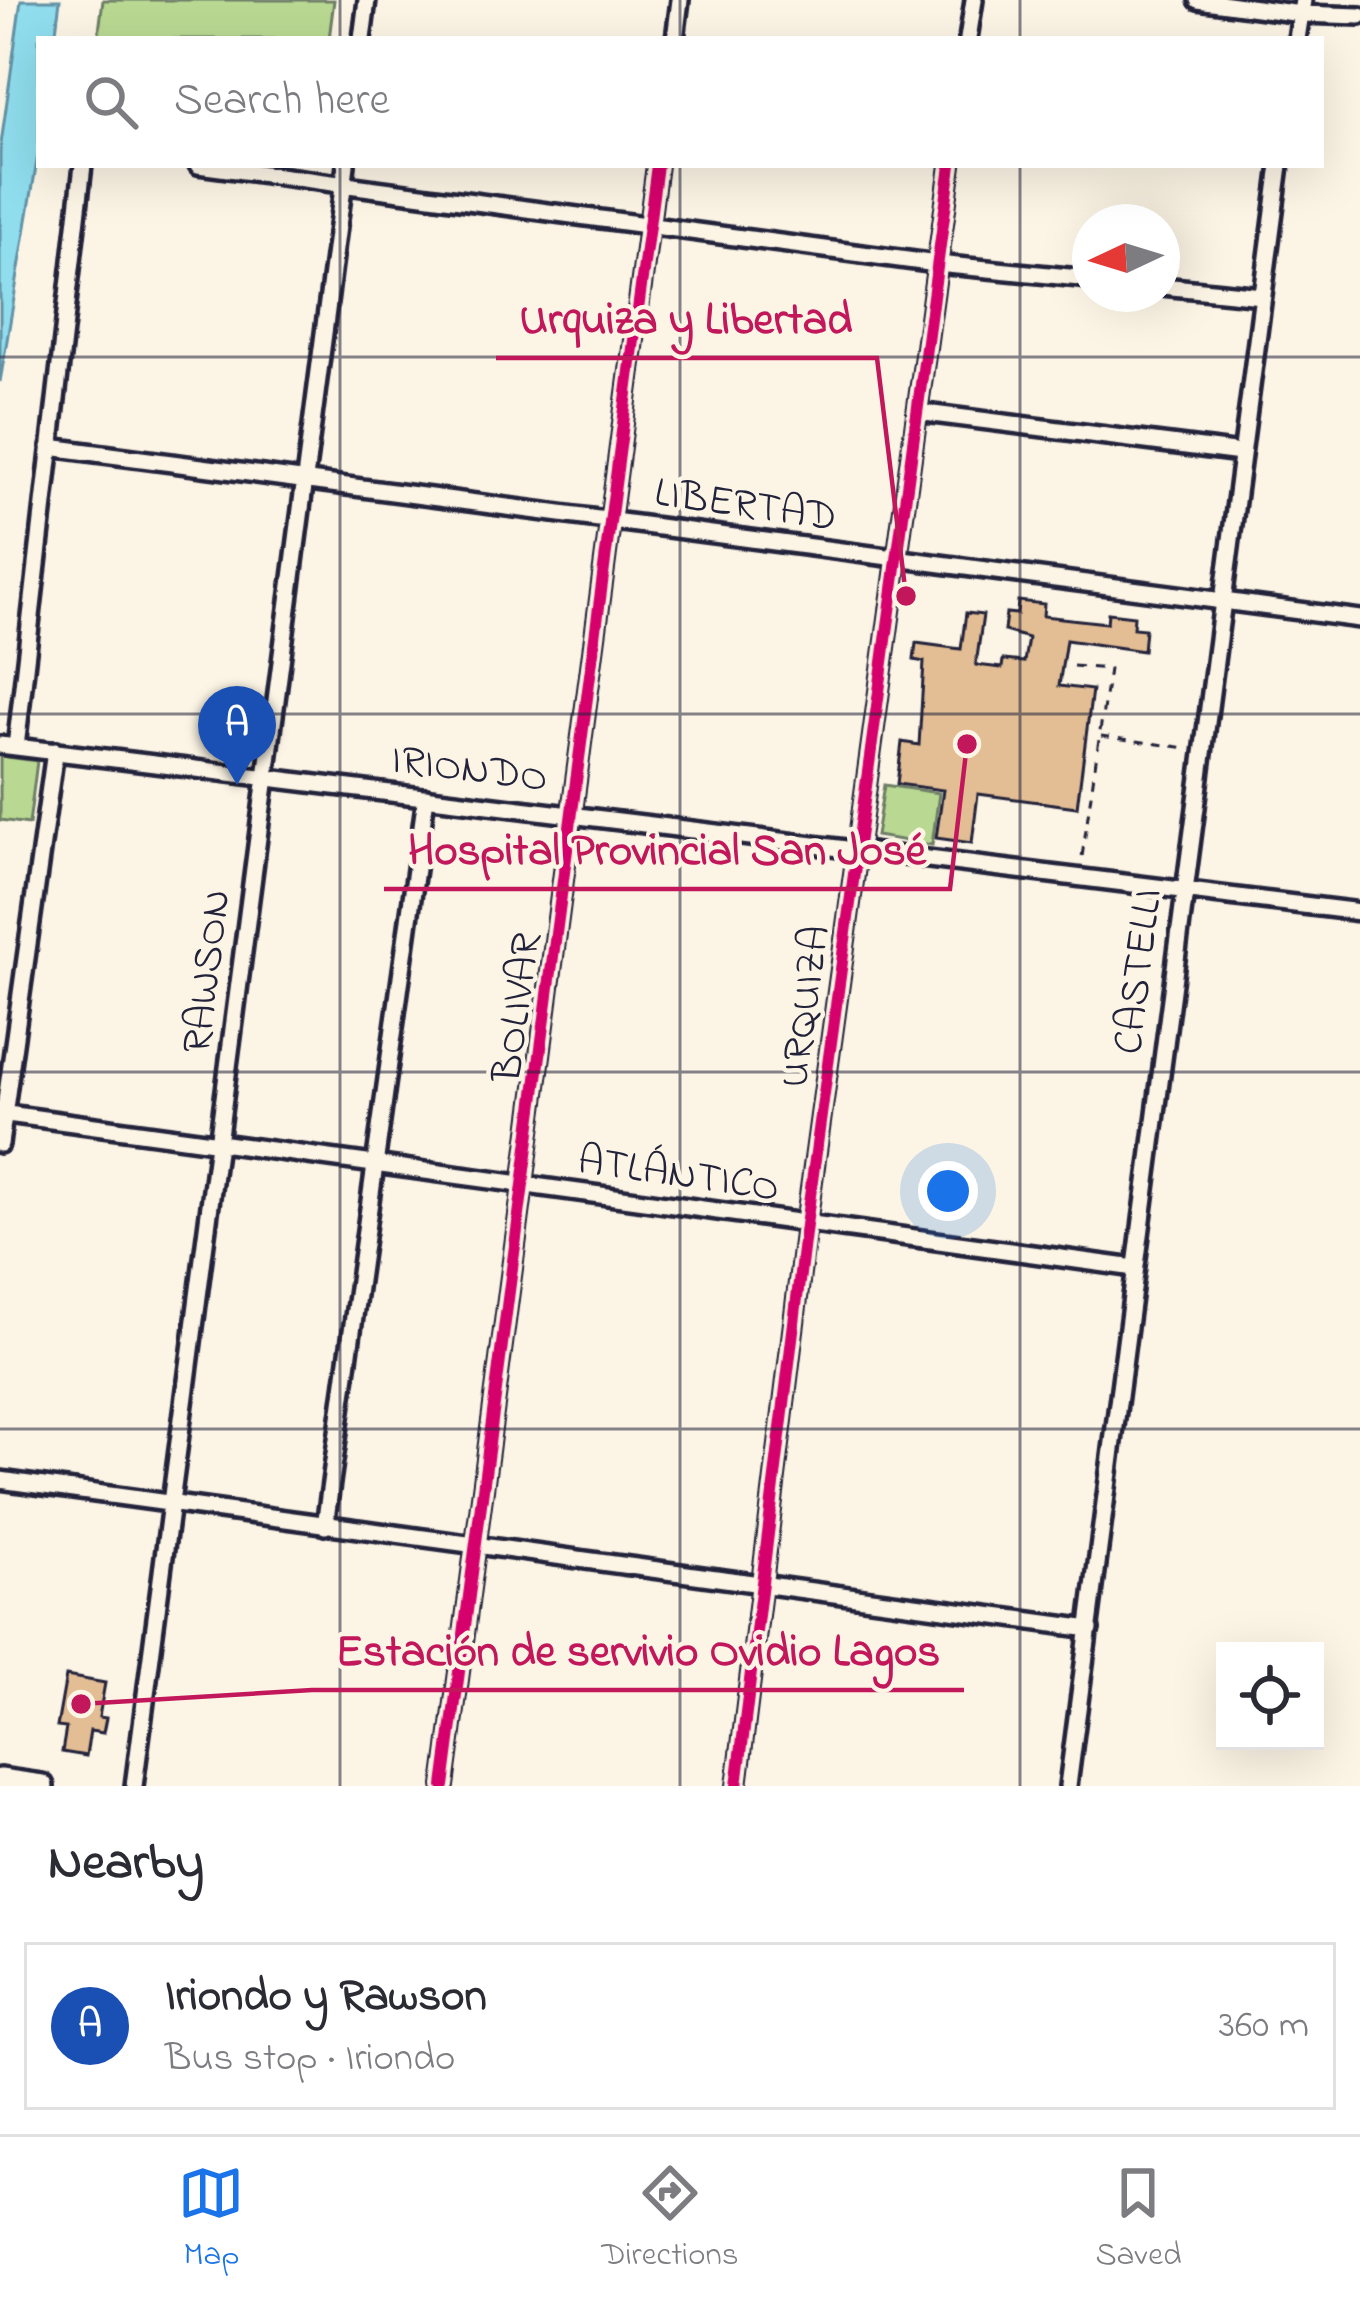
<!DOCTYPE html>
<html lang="en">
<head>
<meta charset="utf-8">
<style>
	:root { --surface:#fff; --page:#f7f7f7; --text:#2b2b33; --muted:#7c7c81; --line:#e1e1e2; --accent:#1a73e8 }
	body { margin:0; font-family:"Indie Flower",sans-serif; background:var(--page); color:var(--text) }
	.controls { position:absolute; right:36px; bottom:36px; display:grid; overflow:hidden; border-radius:0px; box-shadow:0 12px 48px #0002 }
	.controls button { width:108px; height:108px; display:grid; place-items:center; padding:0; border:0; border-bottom:3px solid var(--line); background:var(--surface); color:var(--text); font:60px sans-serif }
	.compass { position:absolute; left:1072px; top:204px; width:108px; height:108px; border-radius:50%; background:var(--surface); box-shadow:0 12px 48px #0002; rotate:266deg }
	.you { position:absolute; left:948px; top:1191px; width:42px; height:42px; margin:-30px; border:9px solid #fff; border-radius:50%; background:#1a73e8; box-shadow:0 0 0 18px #1a73e833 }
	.badge { display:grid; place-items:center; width:78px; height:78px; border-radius:50%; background:var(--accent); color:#fff; font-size:39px; font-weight:700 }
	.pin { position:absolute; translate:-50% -99px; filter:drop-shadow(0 3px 6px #0008) }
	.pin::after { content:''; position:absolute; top:63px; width:42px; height:36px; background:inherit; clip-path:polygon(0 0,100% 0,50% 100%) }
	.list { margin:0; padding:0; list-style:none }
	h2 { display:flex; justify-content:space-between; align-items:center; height:156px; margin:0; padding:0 48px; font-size:51px }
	h2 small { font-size:39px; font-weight:400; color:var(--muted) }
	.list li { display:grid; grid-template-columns:78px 1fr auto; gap:36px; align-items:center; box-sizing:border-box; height:168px; margin:0 24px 24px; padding:0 24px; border:3px solid var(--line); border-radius:0px }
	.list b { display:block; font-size:45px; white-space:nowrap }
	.list p { margin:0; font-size:39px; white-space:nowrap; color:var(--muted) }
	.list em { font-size:39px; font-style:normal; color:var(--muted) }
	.icon { flex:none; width:66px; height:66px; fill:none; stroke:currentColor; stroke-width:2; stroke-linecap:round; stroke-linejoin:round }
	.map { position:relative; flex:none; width:1360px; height:1786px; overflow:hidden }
	.search { position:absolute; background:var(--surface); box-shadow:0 12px 48px #0002; left:36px; right:36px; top:36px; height:132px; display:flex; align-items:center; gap:30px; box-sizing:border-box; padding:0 42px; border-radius:0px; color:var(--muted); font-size:45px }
	.sheet { height:348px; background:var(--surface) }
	nav { display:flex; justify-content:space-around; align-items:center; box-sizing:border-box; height:168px; border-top:3px solid var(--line); background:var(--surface); font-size:33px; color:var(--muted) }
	nav a { display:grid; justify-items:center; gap:6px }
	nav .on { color:var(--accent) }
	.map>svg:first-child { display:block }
	.green { fill:#b9d992; stroke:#6e7e66; stroke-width:3 }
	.water { fill:#8fdded; stroke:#6392a6; stroke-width:3 }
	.building { fill:#e3be94; stroke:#22223b; stroke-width:3 }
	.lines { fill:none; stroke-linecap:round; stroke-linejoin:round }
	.minor-casing { stroke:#22223b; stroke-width:24 }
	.secondary-casing { stroke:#22223b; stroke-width:30 }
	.path { stroke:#22223b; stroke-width:3; stroke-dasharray:9 9; stroke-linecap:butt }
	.minor { stroke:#fcf5e5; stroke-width:15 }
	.secondary { stroke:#fcf5e5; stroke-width:21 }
	.cycleway-casing { stroke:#fcf5e5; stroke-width:20 }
	.cycleway { stroke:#d6006c; stroke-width:12 }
	.grid { fill:none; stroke:#22223b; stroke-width:3; stroke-opacity:0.55 }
	.labels { text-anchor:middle; stroke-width:9; stroke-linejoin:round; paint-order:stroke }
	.street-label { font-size:42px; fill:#22223b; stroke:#fcf5e5 }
	.leader { fill:none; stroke:#c2185b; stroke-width:4.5 }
	.callout-dot { fill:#c2185b; stroke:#fcf5e5; stroke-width:4.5 }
	.callout-label { font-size:45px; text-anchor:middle; font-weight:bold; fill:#c2185b; stroke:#fcf5e5; stroke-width:9; stroke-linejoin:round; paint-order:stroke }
</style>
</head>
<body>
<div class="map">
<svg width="1360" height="1786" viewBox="0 0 1360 1786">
	<rect width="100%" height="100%" fill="#fcf5e5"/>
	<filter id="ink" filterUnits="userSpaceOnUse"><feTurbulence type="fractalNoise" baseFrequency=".00833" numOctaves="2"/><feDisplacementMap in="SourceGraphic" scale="24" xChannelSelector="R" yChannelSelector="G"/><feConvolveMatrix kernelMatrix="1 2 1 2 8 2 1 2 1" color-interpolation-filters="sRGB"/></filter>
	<g filter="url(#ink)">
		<!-- green -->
		<path class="green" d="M103,0H334L329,39H98Z
			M0,756L37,761L29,824L0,820Z
			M884,785L939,793L932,845L876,836Z"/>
		<!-- water -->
		<path class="water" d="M21,0H60L55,39H39V149L0,382V151Z"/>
		<!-- building -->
		<path class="building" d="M1018,601L1044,604L1043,616L1107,623L1108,613L1134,616L1133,628L1145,629L1143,651L1066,640L1059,686L1092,690L1077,807L978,794L972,843L936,838L943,790L897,784L902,742L919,745L924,662L914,660L916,643L961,649L966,613L983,615L976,665L1002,668L1003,660L1024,662L1028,638L1004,631L1006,613L1017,614Z
			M66,1676L105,1683L99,1717L106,1718L103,1733L90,1731L86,1756L62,1752L66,1728L57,1727Z"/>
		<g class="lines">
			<!-- minor casing -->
			<g class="minor-casing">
				<path id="minor" d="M1198,0L1301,14L1360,16
					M362,39L367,0
					M675,39L680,0
					M968,39L974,0
					M1297,39L1303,0
					M198,165L937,264L1090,279
					M1162,286L1262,296
					M917,412L1241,453
					M50,447L1360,619
					M0,745L1360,912
					M16,747L83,165
					M0,1113L1135,1268
					M0,1144L55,751
					M0,1480L1090,1629
					M325,1526L426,797
					M134,1786L346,165
					M444,1786L657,165
					M737,1786L806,1225L951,165
					M1068,1786L1280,165"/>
			</g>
			<!-- secondary casing -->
			<g class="secondary-casing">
				<path id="secondary" d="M0,1780L42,1786"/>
			</g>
			<!-- path -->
			<path class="path" d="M1073,666L1109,669L1081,864
				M1101,736L1187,748"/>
			<!-- minor -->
			<use href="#minor" class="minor"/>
			<!-- secondary -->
			<use href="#secondary" class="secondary"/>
			<!-- cycleway casing -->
			<g class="cycleway-casing">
				<path id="cycleway" d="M444,1786L657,165
					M737,1786L806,1225L951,165"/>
			</g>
			<!-- cycleway -->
			<use href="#cycleway" class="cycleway"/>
		</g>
	</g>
	<!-- grid -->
	<path class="grid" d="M340,0V39M680,0V39M1020,0V39M340,165V1786M680,165V1786M1020,165V1786M0,357H1360M0,714H1360M0,1072H1360M0,1429H1360"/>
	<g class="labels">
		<!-- street labels -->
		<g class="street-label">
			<text transform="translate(746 502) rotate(8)" y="15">LIBERTAD</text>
			<text transform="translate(470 766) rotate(7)" y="15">IRIONDO</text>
			<text transform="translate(204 971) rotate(-83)" y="15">RAWSON</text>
			<text transform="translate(1135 971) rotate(-83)" y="15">CASTELLI</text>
			<text transform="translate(802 1006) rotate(-82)" y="15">URQUIZA</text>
			<text transform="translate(514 1007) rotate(-82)" y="15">BOLIVAR</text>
			<text transform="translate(679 1171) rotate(8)" y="15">ATLÁNTICO</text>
		</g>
	</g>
	<!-- callouts -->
	<path class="leader" d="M906 596L877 358H496M967 744L950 889H384M81 1704L312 1690H964"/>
	<g class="callout-dot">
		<circle cx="906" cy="596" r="12"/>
		<circle cx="967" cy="744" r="12"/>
		<circle cx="81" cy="1704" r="12"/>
	</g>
	<g class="callout-label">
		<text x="686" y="333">Urquiza y Libertad</text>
		<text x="667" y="864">Hospital Provincial San José</text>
		<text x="638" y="1665">Estación de servivio Ovidio Lagos</text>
	</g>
</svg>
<div class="controls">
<button><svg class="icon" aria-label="locate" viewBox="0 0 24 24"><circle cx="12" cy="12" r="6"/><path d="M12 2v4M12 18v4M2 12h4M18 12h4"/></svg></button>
</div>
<svg class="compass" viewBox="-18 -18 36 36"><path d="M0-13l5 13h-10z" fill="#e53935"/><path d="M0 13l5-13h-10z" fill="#7c7c81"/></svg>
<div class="you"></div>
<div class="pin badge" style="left:237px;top:785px;background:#1a4fb4">A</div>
<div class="search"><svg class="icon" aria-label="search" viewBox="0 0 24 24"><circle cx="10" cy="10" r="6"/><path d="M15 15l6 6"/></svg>Search here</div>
</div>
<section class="sheet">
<h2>Nearby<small></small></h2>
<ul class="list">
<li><span class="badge" style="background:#1a4fb4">A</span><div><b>Iriondo y Rawson</b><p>Bus stop · Iriondo</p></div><em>360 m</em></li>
</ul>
</section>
<nav>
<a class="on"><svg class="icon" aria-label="map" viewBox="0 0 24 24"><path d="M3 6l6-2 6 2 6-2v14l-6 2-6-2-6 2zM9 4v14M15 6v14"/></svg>Map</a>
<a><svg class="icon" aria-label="directions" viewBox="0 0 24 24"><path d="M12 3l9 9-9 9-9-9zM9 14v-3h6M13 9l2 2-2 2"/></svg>Directions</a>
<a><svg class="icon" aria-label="saved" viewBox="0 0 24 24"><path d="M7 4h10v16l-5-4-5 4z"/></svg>Saved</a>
</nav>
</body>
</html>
